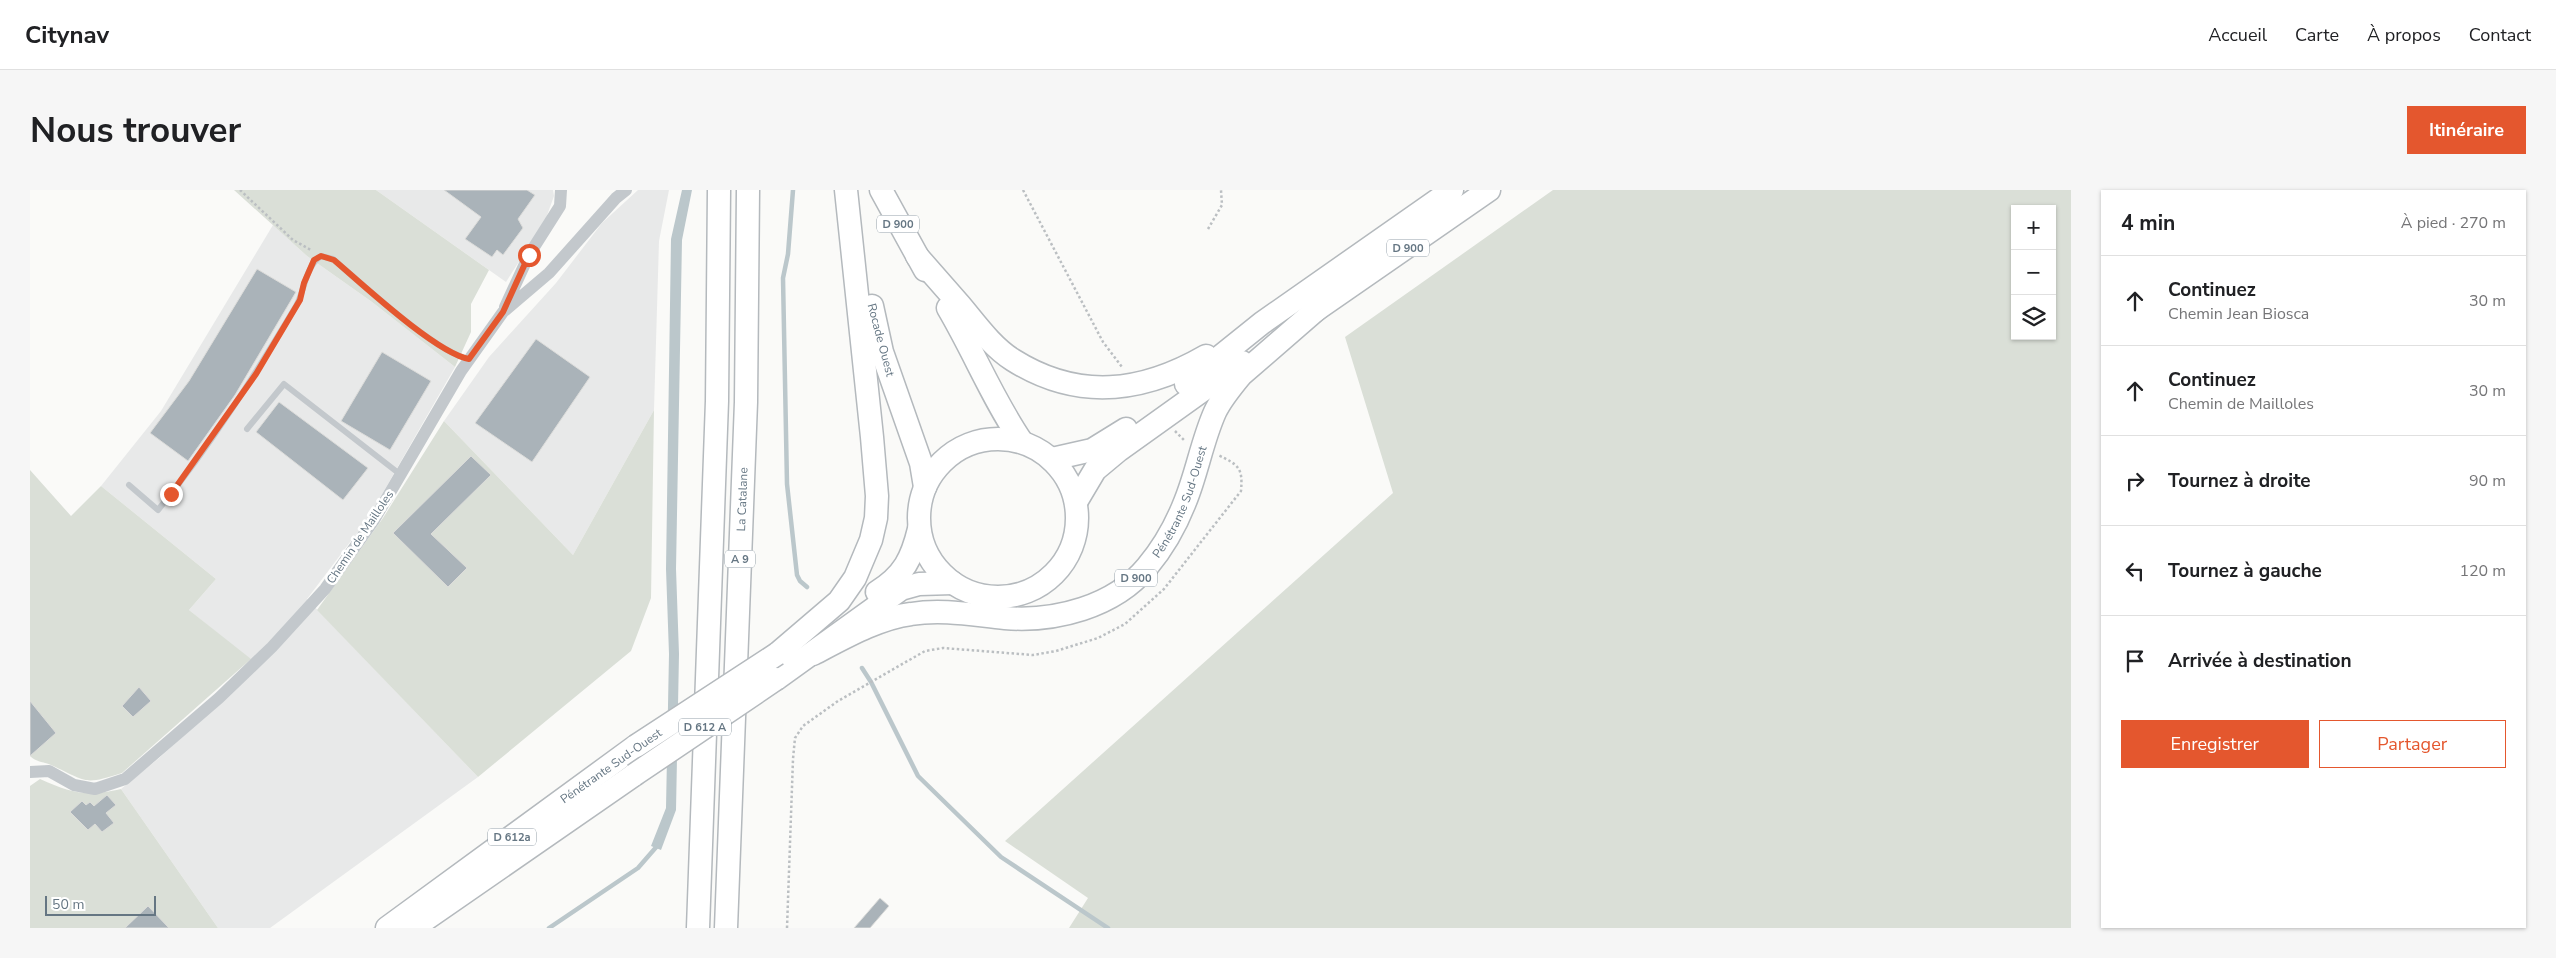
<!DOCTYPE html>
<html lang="fr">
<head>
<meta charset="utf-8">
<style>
	:root { --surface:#fff; --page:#f6f6f6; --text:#202124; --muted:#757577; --line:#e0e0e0; --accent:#e4572e }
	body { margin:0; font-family:"Nunito Sans",sans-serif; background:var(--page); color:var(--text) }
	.controls { position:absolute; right:15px; top:15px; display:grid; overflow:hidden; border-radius:0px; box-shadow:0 1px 4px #0004 }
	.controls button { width:45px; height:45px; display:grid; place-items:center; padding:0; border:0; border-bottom:1px solid var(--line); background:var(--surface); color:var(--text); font:25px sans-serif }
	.scale { position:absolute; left:15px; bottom:12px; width:111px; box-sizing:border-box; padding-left:5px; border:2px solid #657683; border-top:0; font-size:14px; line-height:18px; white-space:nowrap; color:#657683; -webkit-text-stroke:4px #fff; paint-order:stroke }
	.stop { position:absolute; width:15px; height:15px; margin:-11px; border:4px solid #e4572e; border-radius:50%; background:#fff }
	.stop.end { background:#e4572e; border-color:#fff; box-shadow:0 1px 5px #0008 }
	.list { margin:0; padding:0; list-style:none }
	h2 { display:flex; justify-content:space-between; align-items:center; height:65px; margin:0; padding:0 20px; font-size:21px }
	h2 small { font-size:16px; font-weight:400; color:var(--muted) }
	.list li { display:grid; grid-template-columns:32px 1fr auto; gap:15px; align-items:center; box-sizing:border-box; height:90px; padding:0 20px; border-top:1px solid var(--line) }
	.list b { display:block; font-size:19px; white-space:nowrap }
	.list p { margin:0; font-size:16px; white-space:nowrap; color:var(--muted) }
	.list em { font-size:16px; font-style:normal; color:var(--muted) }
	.actions { display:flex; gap:10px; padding:15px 20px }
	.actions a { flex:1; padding:11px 0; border:1px solid var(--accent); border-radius:0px; text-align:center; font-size:18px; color:var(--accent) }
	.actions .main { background:var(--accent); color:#fff }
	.icon { flex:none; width:28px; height:28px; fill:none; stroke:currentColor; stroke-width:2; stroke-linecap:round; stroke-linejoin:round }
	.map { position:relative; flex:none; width:2041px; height:738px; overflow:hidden; border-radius:0px }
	header { display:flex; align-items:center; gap:30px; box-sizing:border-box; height:70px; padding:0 25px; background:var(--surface); border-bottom:1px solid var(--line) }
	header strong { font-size:24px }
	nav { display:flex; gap:28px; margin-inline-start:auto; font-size:18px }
	.intro { display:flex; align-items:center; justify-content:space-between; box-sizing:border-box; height:120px; padding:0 30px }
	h1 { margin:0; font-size:35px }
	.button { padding:12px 22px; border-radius:0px; background:var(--accent); color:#fff; font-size:18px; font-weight:700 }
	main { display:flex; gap:30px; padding:0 30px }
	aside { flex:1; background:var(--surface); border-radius:0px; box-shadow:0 1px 4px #0004 }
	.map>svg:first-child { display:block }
	.built { fill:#e8e9e9 }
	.green { fill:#dadfd7; fill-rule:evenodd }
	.water { fill:#bbc7cb }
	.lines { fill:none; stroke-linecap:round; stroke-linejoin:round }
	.stream { stroke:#bbc7cb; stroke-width:4.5 }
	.building { fill:#aab3b9; stroke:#dcdcda }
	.highway-casing { stroke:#b4b9bd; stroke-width:25 }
	.path { stroke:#bbbfc2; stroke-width:2.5; stroke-dasharray:2.5 2.5; stroke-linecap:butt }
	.lane { stroke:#c3c8cc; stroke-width:6 }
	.street { stroke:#c3c8cc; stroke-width:12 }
	.highway { stroke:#fff; stroke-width:22 }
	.highway-bridge-casing { stroke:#b4b9bd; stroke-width:25; stroke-linecap:butt }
	.highway-bridge { stroke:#fff; stroke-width:22 }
	.route { stroke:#e4572e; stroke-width:6 }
	.labels { text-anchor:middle; stroke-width:5; stroke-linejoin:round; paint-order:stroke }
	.shield { fill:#fff; stroke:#939fa8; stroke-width:1 }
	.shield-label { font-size:11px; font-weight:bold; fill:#657683 }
	.street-label { font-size:12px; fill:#657683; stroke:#fff }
</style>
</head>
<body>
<header>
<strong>Citynav</strong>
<nav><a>Accueil</a><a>Carte</a><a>À propos</a><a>Contact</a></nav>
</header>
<div class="intro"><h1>Nous trouver</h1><a class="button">Itinéraire</a></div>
<main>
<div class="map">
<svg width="2041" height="738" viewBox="0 0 2041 738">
	<rect width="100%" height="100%" fill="#fafaf8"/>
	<!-- built -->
	<path class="built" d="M346,0H523L524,6L515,31L476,92Z
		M608,0H639L629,51L624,220L543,365L414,231L459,167L526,93L572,33Z
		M243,35L277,66L342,112L425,177L339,327L277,409L448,587L240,738H188L91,599L128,569L229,477L159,420L186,389L71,296L131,221Z"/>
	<!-- green -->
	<path class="green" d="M204,0H346L459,80L441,114V142L425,177L342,112L277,66Z
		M1523,0H2041V738H1039L1058,708L975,651L1363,303L1315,147ZM1985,19H2022V146H1985Z
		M624,220L621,408L601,461L448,587L287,420L353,328L414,231L543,365Z
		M0,280L41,326L71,296L186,389L159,420L221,469L92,583C52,596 57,591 21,575C14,572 6,572 0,566Z
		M10,589C41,603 56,607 91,599L188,738H0V596Z"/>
	<!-- water -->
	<path class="water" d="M652,0H662L652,50L646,379L649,464L646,620L631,660L621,656L636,618L639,464L636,379L641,49Z"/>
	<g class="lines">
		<!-- stream -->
		<path class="stream" d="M763,0L758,64L753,88L757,294L767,385L770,391L777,397
			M832,478L841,492L888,586L971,667L1078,738
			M519,738L608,678L628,655"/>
	</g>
	<!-- building -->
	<path class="building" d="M414,0H497L505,5L488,29L493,38L473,65L467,60L462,67L435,49L451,27Z
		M227,79L266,102L205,205L158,271L120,243L159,191Z
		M506,149L560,187L502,272L445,233Z
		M352,162L401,191L360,260L311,231Z
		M249,212L338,278L313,310L226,242Z
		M441,266L461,285L401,344L437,378L418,397L363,343Z
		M109,497L121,511L103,527L92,516Z
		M0,511L26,543L0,566Z
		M77,605L86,615L76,623L84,633L72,642L65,634L58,640L40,622L52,611L56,615L60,612L64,616Z
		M850,708L859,716L840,738H824Z
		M118,716L139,738H95Z"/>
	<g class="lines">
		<!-- highway casing -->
		<g class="highway-casing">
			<g id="highway">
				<path d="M851,0L895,80"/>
				<path d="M887,66C902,83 916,99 930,115C946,134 962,157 983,170C1048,211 1112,203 1176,166"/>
				<path d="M842,116L852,162L891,273L895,297"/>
				<path d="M918,118C944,162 963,210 992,252"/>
				<path d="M1283,122L1459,0"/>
				<path d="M1156,194L1232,133L1422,0"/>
				<circle cx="968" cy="328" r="79"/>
				<path d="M1022,269L1062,260L1096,239"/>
				<path d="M1046,312L1065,280L1089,260L1212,172"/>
				<path d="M847,402C874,385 882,368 889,339"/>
				<path d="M747,464L809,411L825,388L841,350L846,328L847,306L842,247L816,0"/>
				<path id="s1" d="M783,464C812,449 848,428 881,424C913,419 943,425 975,428C1025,432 1084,417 1117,377C1133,358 1146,335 1155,312C1167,283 1172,251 1185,222C1191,209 1202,196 1211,185L1294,113"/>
				<path d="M746,489L871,399L889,394L923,393"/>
				<path d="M357,738L606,556"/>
				<path d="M383,738L604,585"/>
				<path d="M668,738L687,211L689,0"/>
				<path id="s2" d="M696,738L716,212L718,0"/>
			</g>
		</g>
		<!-- path -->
		<path class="path" d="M210,0L263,50L281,60
			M993,0L1073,152L1092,177
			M1178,39L1192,15L1191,0
			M1145,241L1155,251
			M757,738L763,569L765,548L773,536L808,511L895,461L913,458L1003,465L1026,461L1068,448L1095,434L1134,399L1211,301C1213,278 1209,275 1188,265"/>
		<!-- lane -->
		<path class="lane" d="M217,239L254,194L371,285
			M99,295L128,320C180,257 224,186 266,116C275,100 275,77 291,66L303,69C332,94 406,163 439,169"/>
		<!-- street -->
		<path class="street" d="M475,117L499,65L530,16L531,0
			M0,582L19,581L44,595L65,599L95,589L189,508L242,457L295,399L344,330L431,181L473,122L519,83L586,8L596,0"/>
		<!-- highway -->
		<use href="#highway" class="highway"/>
		<!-- highway-bridge casing -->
		<g class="highway-bridge-casing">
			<path id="highway-bridge" d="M606,556L747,464
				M604,585L746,489"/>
		</g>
		<!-- highway-bridge -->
		<use href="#highway-bridge" class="highway-bridge"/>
	</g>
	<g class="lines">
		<!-- route -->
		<path class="route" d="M141,304L226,184L270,110L274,93L284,70L291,66L304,70C332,94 406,163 439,169L473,122L499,65"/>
	</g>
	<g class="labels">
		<!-- shield labels -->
		<g class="shield">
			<rect x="847" y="25.5" width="42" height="17" rx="4"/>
			<rect x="1357" y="49.5" width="42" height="17" rx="4"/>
			<rect x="695" y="360.5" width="30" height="17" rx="4"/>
			<rect x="1085" y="379.5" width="42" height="17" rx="4"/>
			<rect x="649" y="528.5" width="52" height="17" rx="4"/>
			<rect x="458" y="638.5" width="48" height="17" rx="4"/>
		</g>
		<g class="shield-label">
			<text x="868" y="38">D 900</text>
			<text x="1378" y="62">D 900</text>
			<text x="710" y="373">A 9</text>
			<text x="1106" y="392">D 900</text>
			<text x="675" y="541">D 612 A</text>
			<text x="482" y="651">D 612a</text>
		</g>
		<!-- street labels -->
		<g class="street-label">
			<text transform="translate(851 150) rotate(75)" y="4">Rocade Ouest</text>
			<text dy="4" stroke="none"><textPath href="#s2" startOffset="429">La Catalane</textPath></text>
			<text dy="4" stroke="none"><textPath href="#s1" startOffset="431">Pénétrante Sud-Ouest</textPath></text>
			<text transform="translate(330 347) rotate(-56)" y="4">Chemin de Mailloles</text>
			<text transform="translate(581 576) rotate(-35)" y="4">Pénétrante Sud-Ouest</text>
		</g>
	</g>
</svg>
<div class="controls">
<button>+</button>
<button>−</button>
<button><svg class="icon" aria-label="layers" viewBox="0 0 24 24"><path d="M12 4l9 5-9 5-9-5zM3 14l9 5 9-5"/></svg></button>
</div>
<div class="scale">50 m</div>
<div class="stop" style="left:499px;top:65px"></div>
<div class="stop end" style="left:141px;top:304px"></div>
</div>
<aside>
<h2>4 min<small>À pied · 270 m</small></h2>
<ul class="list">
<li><svg class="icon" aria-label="ahead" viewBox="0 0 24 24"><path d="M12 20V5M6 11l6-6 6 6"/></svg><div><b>Continuez</b><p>Chemin Jean Biosca</p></div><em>30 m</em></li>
<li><svg class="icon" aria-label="ahead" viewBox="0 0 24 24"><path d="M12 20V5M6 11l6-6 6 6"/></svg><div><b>Continuez</b><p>Chemin de Mailloles</p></div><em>30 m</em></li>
<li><svg class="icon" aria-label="right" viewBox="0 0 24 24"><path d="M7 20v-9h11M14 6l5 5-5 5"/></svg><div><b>Tournez à droite</b></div><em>90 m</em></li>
<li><svg class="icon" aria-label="left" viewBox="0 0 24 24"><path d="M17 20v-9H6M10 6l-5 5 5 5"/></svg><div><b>Tournez à gauche</b></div><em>120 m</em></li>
<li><svg class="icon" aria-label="arrive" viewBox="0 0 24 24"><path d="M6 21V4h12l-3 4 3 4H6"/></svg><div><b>Arrivée à destination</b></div></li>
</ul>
<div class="actions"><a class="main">Enregistrer</a><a>Partager</a></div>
</aside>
</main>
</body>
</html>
